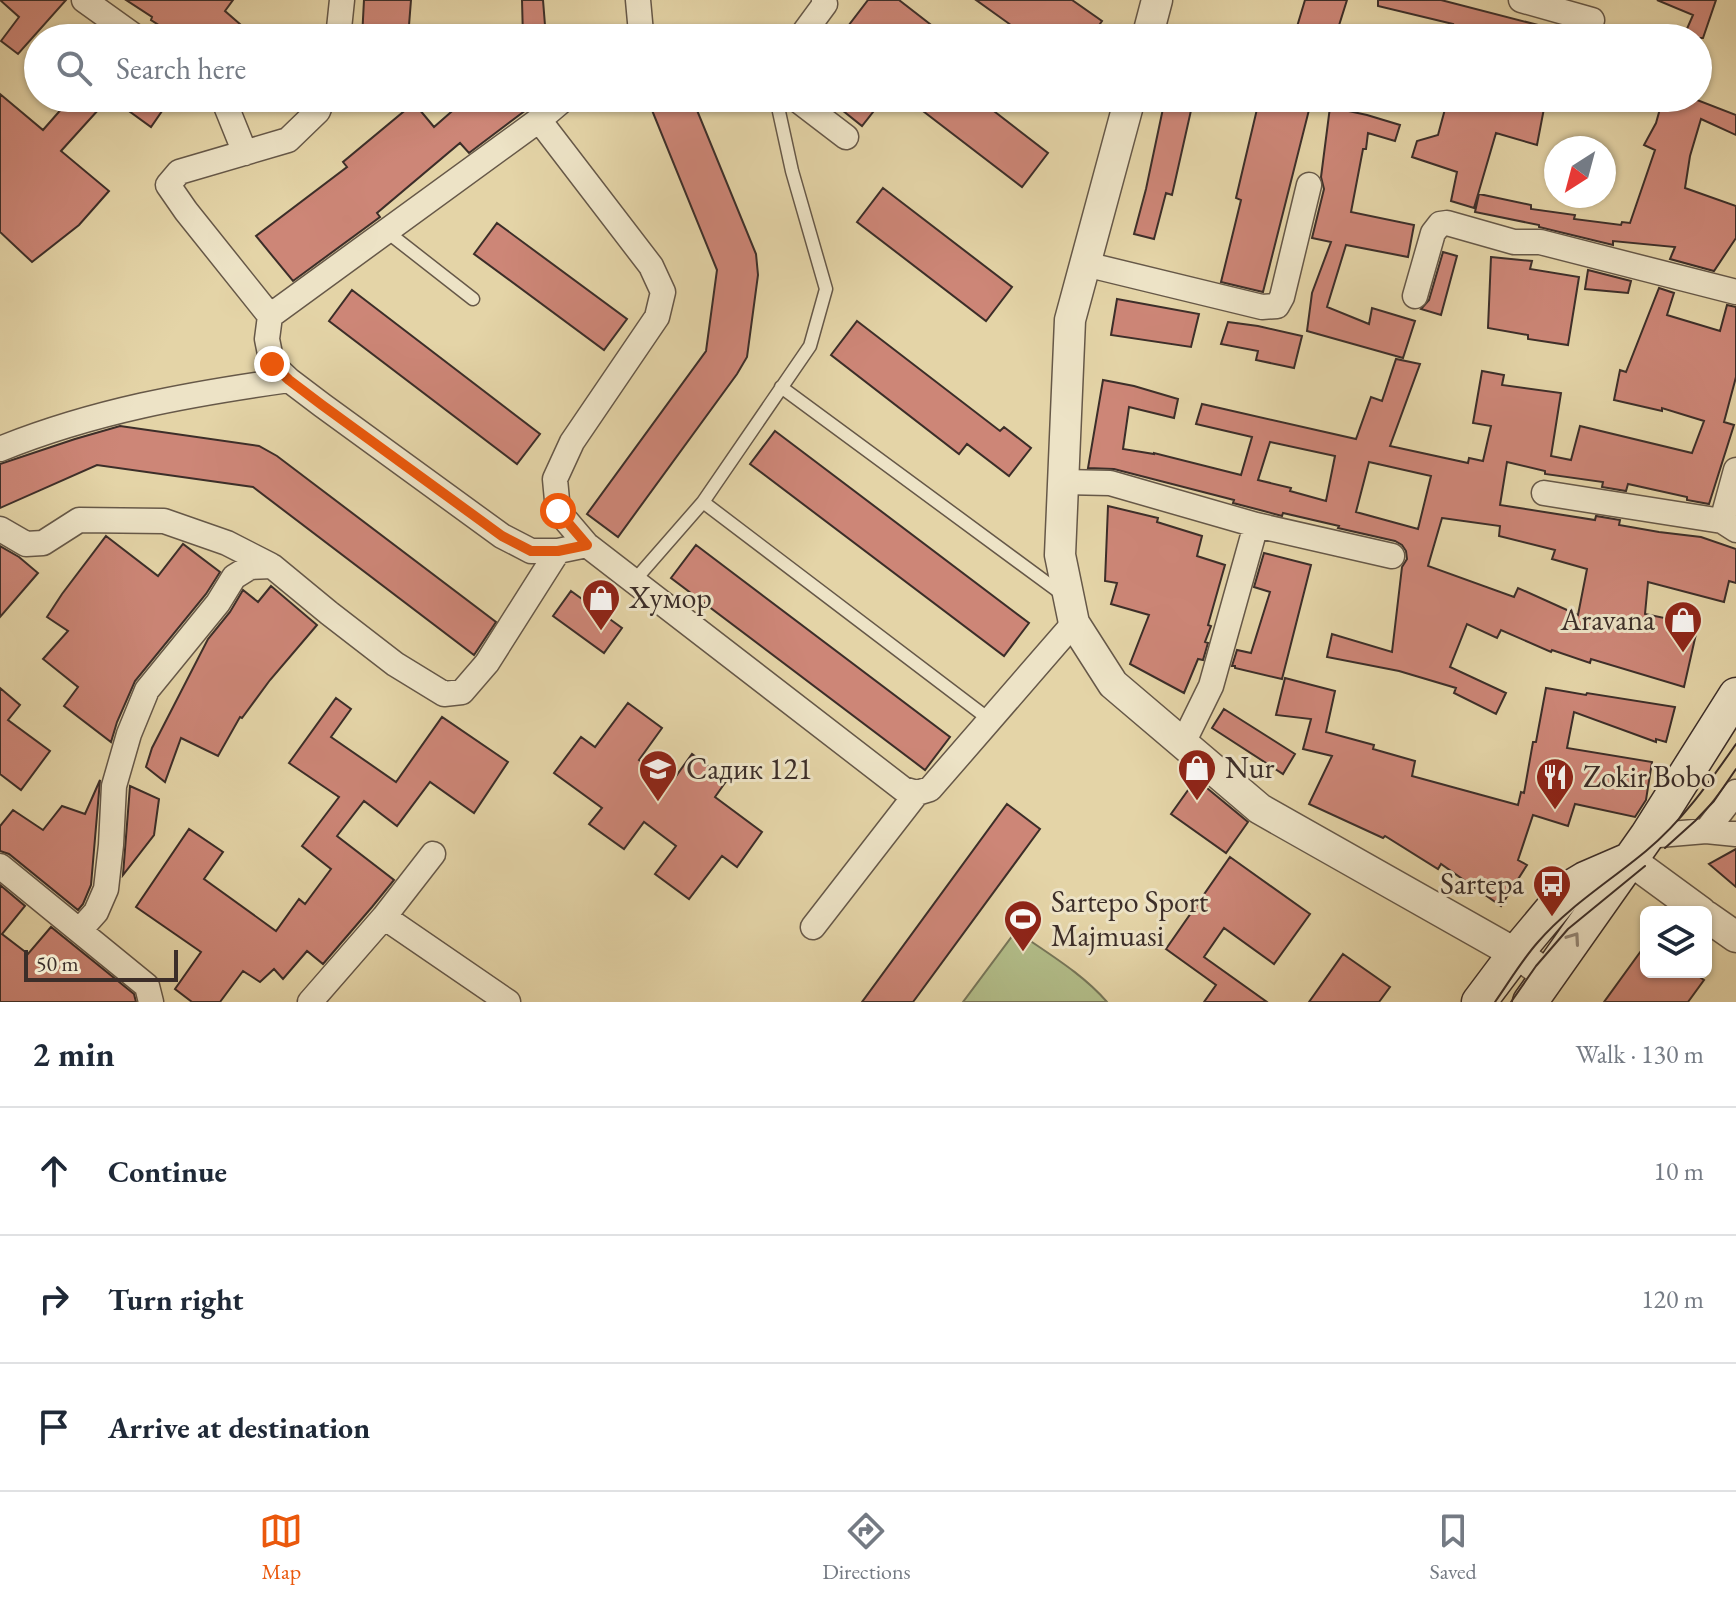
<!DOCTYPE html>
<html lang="en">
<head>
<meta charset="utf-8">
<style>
	:root { --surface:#fff; --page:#f2f2f3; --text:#1f2937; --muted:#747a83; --line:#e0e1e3; --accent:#ea580c }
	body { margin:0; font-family:"EB Garamond",serif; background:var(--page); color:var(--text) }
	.controls { position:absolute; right:24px; bottom:24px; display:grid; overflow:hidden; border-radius:12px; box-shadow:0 2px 6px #0004 }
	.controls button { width:72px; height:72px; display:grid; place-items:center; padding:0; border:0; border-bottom:2px solid var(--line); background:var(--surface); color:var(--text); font:40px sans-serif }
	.compass { position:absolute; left:1544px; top:136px; width:72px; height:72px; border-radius:50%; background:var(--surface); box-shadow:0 2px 6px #0004; rotate:216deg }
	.scale { position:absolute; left:24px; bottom:20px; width:154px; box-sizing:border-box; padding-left:8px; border:4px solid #3c2e29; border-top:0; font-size:22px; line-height:28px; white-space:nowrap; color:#3c2e29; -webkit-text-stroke:6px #ede3c6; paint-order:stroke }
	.stop { position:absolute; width:24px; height:24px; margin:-18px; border:6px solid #ea580c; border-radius:50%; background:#fff }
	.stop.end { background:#ea580c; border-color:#fff; box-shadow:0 2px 8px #0008 }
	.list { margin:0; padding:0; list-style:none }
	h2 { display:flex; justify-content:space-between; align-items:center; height:104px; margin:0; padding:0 32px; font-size:34px }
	h2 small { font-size:26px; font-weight:400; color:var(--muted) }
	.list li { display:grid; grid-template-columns:52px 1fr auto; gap:24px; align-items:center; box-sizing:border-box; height:128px; padding:0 32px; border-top:2px solid var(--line) }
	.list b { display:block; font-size:30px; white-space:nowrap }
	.list em { font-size:26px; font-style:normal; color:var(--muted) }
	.icon { flex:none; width:44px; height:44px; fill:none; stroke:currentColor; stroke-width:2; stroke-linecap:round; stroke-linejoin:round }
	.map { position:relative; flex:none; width:1736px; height:1002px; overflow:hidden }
	.search { position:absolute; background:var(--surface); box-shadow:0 2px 6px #0004; left:24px; right:24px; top:24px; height:88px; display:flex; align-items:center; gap:20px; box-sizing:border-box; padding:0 28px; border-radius:44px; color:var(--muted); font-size:30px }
	.sheet { height:488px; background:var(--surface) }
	nav { display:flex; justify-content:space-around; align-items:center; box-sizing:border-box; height:112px; border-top:2px solid var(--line); background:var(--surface); font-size:22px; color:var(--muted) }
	nav a { display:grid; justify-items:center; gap:4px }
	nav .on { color:var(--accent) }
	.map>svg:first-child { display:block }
	.green { fill:#b2bd89; stroke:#777659; stroke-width:2 }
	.building { fill:#cd8677; stroke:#3c2e29; stroke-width:2; fill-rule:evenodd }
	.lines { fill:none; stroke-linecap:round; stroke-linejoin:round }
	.service-casing { stroke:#665848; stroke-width:15 }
	.minor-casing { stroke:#665848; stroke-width:27 }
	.tertiary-casing { stroke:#665848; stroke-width:33 }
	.secondary-casing { stroke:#3c2e29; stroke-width:37 }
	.service { stroke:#ede3c6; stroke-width:12 }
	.minor { stroke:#ede3c6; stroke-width:24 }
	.tertiary { stroke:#ede3c6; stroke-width:30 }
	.secondary { stroke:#ede3c6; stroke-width:34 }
	.tram { stroke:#3c2e29; stroke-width:2 }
	.oneway { stroke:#948878 }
	.route { stroke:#ea580c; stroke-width:10 }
	.labels { text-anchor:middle; stroke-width:6; stroke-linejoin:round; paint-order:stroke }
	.poi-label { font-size:30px; fill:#3c2e29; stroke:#ede3c6; text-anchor:start }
</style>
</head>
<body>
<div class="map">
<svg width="1736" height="1002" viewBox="0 0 1736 1002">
	<rect width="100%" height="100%" fill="#e4d4a7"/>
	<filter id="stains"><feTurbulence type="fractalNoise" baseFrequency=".0025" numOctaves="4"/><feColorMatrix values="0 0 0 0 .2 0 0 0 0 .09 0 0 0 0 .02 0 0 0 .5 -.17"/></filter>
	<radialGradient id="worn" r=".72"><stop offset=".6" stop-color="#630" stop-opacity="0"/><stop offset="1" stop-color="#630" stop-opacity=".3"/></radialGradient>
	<!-- green -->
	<path class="green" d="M1016,931C1047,953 1082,973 1107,1002H963Z"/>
	<!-- building -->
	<path class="building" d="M0,0H66L18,54L1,41L19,17Z
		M126,0H233L225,11L256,38H179L151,20L152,17Z
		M364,0H411L408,38H362Z
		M522,0H543L546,38H523Z
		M868,0H899L948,38H839Z
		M976,0H1072L1102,21L1090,38H1029Z
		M1305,0H1347L1335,38H1322L1296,30Z
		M1378,0H1441L1569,33V38H1449L1453,24L1378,6Z
		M1657,0H1716L1703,38H1683L1693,15Z
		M0,94L43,130L71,98H109L61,151L109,191L79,225L32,262L0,232Z
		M111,98H171L151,127Z
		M467,98H542L469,153L460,143L377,213L380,217L293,281L256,236L347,167L343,162L414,103L434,127Z
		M647,98H692L756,254L758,275L747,357L737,374L618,537L587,514L706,351L717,270Z
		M827,98H884L862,126Z
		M906,98H977L1048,153L1022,187Z
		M1266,98H1312L1263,292L1221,282L1241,200L1236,198L1257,109L1264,110Z
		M1448,98H1546L1537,145L1496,133L1474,208L1451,201L1457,172L1412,157L1417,141L1438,135Z
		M1663,98H1692L1736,115V135L1701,119L1690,156L1685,188L1736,206V238L1714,271L1670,259L1675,247L1613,241V245L1539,227V225L1475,212L1479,194L1531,205V209L1575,215L1574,219L1621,225L1622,222L1630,223L1655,150L1644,145L1656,123Z
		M1165,99L1192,106L1172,195L1166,193L1154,239L1134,234L1146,189Z
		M1330,107L1367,115L1400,125L1395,141L1368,133L1366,149H1363L1351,212L1414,225L1408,257L1346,245L1327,307L1369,324L1372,308L1415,321L1403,358L1307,331L1312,293L1331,242L1312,238L1324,189L1321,177Z
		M883,188L1012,287L986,321L857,222Z
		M497,223L627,319L604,350L474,254Z
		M1443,252L1457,256L1441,315L1421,309L1429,300Z
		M1491,257L1532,261L1530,269L1579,277L1568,345L1528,339V335L1488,328Z
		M1588,270L1631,281L1628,293L1585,289Z
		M1659,288L1674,293L1667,315L1720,331L1727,305L1736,307V377L1724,422L1734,425L1709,504L1687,500V497L1628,484L1626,491L1602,487L1603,482L1545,474V471L1507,462L1500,505L1595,520L1596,516L1620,520L1619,525L1659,532L1701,537L1736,549V583L1729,581L1724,602L1648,582L1645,614L1698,625L1684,687L1591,659L1590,663L1552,650L1551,652L1501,630L1497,638L1467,624L1450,667L1506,693L1496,714L1454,693L1456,688L1399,671L1327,657L1332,634L1392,652L1402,567L1407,559L1406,551L1402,545L1395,541L1338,528L1339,526L1283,513L1282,516L1260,510L1233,503L1234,500L1114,469L1088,468L1103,380L1134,386L1178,399L1174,418L1129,407L1123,449L1154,454V453L1241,475L1252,437L1196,424L1202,404L1356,439L1371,397L1382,401L1396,359L1420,364L1390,446L1468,463L1469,458L1483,461L1491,426L1473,423L1482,371L1504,375L1502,385L1561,393L1551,456L1571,460L1580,426L1692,453L1704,421L1662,408V411L1614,400L1620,370L1626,372ZM1270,442L1335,456L1326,501L1290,491L1291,488L1258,480ZM1369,462L1431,476L1418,529L1356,512ZM1442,518L1500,526L1499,536L1555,550L1552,559L1587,569L1578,615L1518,588L1514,597L1428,566Z
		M352,290L540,434L517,464L329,321Z
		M1117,299L1199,314L1191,347L1111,335Z
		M857,321L1000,431L1004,427L1031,448L1009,476L967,444L959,454L831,355Z
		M1228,322L1258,326L1302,336L1294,368L1256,360L1258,351L1221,344Z
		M120,426L259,446L277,456L496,622L474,655L253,487L97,465L0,508V464L75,439Z
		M775,431L1029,623L1004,656L750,464Z
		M1108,506L1158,518L1157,522L1202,536L1197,556L1225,565L1208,625L1211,626L1205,642L1208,643L1203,660L1198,659L1184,693L1130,664L1149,615L1111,604L1117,583L1105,581Z
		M106,536L158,576L183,544L220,572L206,594L135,681L117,722L111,742L64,706L78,687L43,659L68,631L47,617L62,594Z
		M696,545L950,737L925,770L671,578Z
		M0,546L19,557L38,573L0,617Z
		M1264,553L1311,565L1282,679L1235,668V666H1232L1237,650L1251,653L1270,592L1254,587Z
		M271,586L317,625L270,680L242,718L240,717L218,756L181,738L165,782L146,767L152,748L208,639L230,612L243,590L258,602Z
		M571,591L622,628L604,653L553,616Z
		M1285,678L1335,691L1326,732L1374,745L1373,749L1415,761L1412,776L1518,805L1521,792L1524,793L1533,742H1536L1546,688L1586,695L1587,693L1675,707L1666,742L1656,739V742L1574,712L1567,748L1652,762L1646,800L1635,817L1575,804L1568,826L1533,815L1518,860L1527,865L1501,906L1441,864L1438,869L1385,836L1383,838L1309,804L1332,756L1303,749L1311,719L1276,715Z
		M0,688L20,705L8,720L50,751L21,790L0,774Z
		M336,698L351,709L331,737L396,782L442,717L508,762L474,813L430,782L397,826L364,801L337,836L394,880L372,907L323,964L307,951L283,979L274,969L260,982L243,971L220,1002H192L175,989L201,952L136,907L189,829L223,852L204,879L276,931L299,899L305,904L331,869L302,846L339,797L289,763Z
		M628,703L662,728L639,760L671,783L692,754L727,780L715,797L762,832L737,867L722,856L689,899L655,874L676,846L644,822L624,849L589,824L602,808L554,773L581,737L595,747Z
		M1224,709L1295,754L1283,774L1212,728Z
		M1196,779L1248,822L1226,853L1171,814Z
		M100,780L91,885L83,904L78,910L9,854L0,851V826L13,810L43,830L62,806L85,814Z
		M130,786L159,799L154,835L123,875Z
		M1007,804L1040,829L913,1002H862Z
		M1736,849V887L1709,864Z
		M1230,857L1310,914L1274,964L1224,928L1204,957L1267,1002H1204L1216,985L1166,949Z
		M0,885L25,906L2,934L28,954L51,927L134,994L136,1002H0Z
		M1646,944V972H1692L1704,980L1688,1002H1604Z
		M1343,954L1390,987L1379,1002H1309Z"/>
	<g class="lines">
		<!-- service casing -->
		<g class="service-casing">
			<path id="service" d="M386,231L473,299
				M781,387L1062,594
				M703,502L990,720
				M634,581L703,502L810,346L826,289L792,171L776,98"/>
		</g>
		<!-- minor casing -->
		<g class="minor-casing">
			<path id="minor" d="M84,0L137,38
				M1521,0L1592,20
				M338,38L342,0
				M635,38L641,33L638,0
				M800,38L825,4L824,0
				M220,98L224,101L245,153
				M323,98L318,111L288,140L179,172L168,185L186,211L270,316L267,339L272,364L289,380L322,405L502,536L531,551H558L587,545L903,789L917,793L930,789L1074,623
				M795,98L846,137
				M539,120L651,266L663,292L657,317L572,442L555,479L558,511L587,545
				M1085,264L1262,307L1277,306L1282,297L1309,185
				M1415,296L1433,233L1440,224L1447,223L1514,242H1540L1736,292
				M270,316L539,120L565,98
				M0,449C94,411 189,394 289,380
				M1063,482L1110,483L1256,525L1392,556
				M1544,493L1722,521L1736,530
				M1722,521L1736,470
				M0,529L26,544L43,543L79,520L164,521L227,543L270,565
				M1183,743L1211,686L1256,525
				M1706,831L1736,792
				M1647,836L1706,831L1736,834
				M0,866L147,986L151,1002
				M384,917L433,854
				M813,927L917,793
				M80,930L96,912L106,889L111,845L114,786L129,734L147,690L218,603L234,577L250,567L272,566L329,613L395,664L444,694L462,692L487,663L558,551
				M310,1002L384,917L508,1002"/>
		</g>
		<!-- tertiary casing -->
		<g class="tertiary-casing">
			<path id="tertiary" d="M1147,38L1157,0
				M1130,98L1070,320L1060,555L1074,623L1113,684L1260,809L1525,959L1548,976
				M1630,860L1701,912
				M1706,916L1736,937"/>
		</g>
		<!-- secondary casing -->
		<g class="secondary-casing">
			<path id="secondary" d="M1479,1002L1515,954L1570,888L1585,879L1629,860
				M1530,1002L1647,836L1736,695"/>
		</g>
		<!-- service -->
		<use href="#service" class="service"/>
		<!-- minor -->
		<use href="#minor" class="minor"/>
		<!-- tertiary -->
		<use href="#tertiary" class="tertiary"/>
		<!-- secondary -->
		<use href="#secondary" class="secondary"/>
		<!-- tram -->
		<path class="tram" d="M1665,848L1695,821L1714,801L1736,769
			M1495,1002C1509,982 1522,960 1538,942C1568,907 1610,881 1646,851C1682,821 1709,783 1736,744
			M1511,1002L1536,966L1568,929L1645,866"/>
	</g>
	<!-- one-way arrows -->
	<defs><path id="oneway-chevron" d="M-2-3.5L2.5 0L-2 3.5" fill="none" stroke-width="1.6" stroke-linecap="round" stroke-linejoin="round" transform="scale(2)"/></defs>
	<use class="oneway" href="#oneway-chevron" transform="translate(1574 938) rotate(-55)"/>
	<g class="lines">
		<!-- route -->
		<path class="route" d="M272,364L289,380L322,405L502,536L531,551H558L587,545L558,511"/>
	</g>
	<!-- icons -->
	<defs>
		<g id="shop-pin" transform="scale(2)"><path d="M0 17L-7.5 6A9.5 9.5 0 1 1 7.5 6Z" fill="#8f2418" stroke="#ede3c6"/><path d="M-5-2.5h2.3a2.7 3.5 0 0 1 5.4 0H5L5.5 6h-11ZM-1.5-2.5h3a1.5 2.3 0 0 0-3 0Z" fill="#fff"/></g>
		<g id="school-pin" transform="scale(2)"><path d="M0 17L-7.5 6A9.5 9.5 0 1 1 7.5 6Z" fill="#8f2418" stroke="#ede3c6"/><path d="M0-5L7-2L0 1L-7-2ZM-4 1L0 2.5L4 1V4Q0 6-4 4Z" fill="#fff"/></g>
		<g id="restaurant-pin" transform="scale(2)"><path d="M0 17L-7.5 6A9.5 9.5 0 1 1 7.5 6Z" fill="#8f2418" stroke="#ede3c6"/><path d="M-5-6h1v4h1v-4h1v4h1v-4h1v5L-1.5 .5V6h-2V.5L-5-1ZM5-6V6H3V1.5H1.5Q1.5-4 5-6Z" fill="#fff"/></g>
		<g id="bus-pin" transform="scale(2)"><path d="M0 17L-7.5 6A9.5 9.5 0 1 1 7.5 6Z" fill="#8f2418" stroke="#ede3c6"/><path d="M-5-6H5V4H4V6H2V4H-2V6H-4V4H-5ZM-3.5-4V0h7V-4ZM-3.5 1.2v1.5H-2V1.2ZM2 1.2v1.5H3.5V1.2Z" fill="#fff"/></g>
		<g id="stadium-pin" transform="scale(2)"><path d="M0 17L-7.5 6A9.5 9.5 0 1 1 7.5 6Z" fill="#8f2418" stroke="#ede3c6"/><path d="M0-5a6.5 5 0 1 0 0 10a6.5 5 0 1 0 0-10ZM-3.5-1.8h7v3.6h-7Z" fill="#fff"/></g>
	</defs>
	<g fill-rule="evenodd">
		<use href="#shop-pin" x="601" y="598"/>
		<use href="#shop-pin" x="1683" y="620"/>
		<use href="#shop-pin" x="1197" y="768"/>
		<use href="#school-pin" x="658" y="769"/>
		<use href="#restaurant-pin" x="1555" y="777"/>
		<use href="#bus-pin" x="1552" y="884"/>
		<use href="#stadium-pin" x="1023" y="919"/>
	</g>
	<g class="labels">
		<!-- poi labels -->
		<g class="poi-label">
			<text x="629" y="608">Хумор</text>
			<text x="1655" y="630" text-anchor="end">Aravana</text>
			<text x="1225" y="778">Nur</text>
			<text x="686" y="779">Садик 121</text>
			<text x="1583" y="787">Zokir Bobo</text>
			<text x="1524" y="894" text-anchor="end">Sartepa</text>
			<text x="1051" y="912">Sartepo Sport<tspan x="1051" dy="34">Majmuasi</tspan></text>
		</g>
	</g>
	<rect width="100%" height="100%" filter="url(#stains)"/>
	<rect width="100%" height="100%" fill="url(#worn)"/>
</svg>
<div class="controls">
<button><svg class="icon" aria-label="layers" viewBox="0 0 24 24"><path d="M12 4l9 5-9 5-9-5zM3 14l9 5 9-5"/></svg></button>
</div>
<svg class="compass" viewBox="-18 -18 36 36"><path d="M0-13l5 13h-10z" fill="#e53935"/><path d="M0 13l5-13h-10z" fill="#747a83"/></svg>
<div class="scale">50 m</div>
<div class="stop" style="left:558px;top:511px"></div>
<div class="stop end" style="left:272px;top:364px"></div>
<div class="search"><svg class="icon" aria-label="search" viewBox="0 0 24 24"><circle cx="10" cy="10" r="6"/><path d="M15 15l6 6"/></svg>Search here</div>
</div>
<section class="sheet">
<h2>2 min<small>Walk · 130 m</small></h2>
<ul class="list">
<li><svg class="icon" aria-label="ahead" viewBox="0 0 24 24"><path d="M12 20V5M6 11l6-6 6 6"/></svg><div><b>Continue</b></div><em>10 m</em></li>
<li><svg class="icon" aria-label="right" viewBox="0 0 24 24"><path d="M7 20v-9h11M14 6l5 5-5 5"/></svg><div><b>Turn right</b></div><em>120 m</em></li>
<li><svg class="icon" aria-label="arrive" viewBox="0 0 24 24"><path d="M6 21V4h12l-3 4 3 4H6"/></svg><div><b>Arrive at destination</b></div></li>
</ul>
</section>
<nav>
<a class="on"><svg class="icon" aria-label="map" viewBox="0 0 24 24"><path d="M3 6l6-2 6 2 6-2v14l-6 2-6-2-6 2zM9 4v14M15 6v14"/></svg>Map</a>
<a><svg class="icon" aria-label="directions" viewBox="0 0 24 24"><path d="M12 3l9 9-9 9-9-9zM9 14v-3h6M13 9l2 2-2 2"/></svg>Directions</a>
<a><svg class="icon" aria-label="saved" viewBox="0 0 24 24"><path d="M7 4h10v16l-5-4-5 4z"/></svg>Saved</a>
</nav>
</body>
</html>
